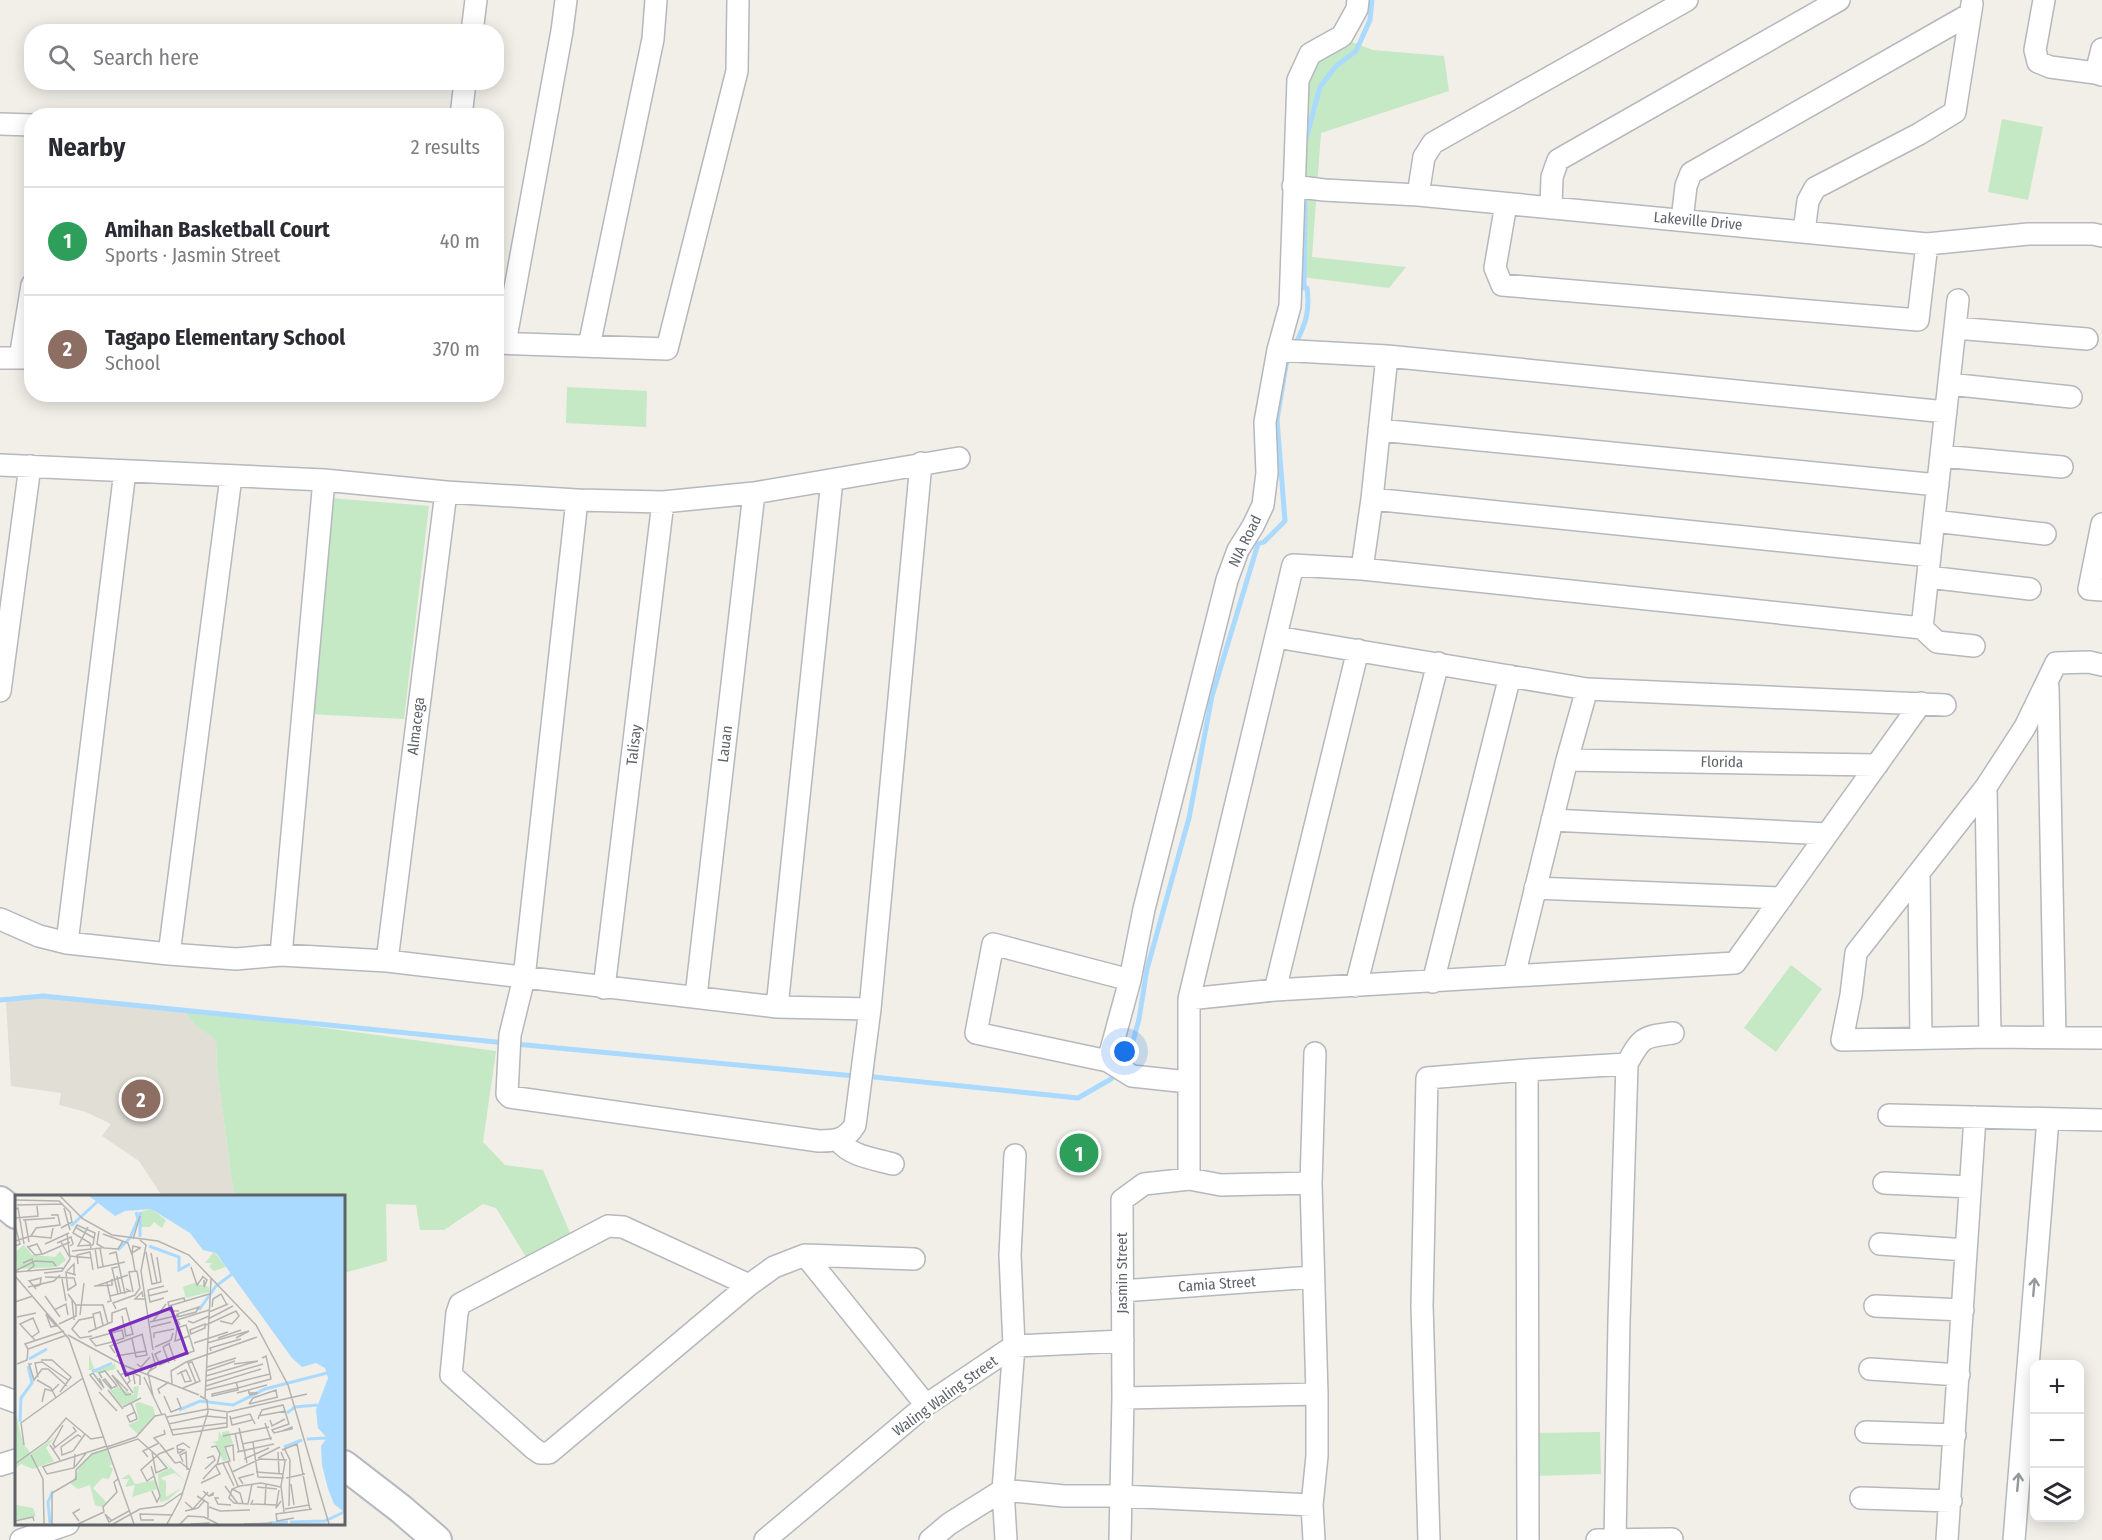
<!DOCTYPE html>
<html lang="en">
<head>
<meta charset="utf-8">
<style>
	:root { --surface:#fff; --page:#f7f7f7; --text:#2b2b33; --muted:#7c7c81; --line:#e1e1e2; --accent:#db2777 }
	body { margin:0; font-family:"Fira Sans Condensed",sans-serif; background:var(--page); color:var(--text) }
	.controls { position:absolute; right:18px; bottom:18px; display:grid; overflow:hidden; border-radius:12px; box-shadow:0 3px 15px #0003 }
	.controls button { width:54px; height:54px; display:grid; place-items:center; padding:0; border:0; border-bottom:2px solid var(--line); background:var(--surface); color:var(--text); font:30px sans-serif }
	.you { position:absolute; left:1125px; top:1052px; width:21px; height:21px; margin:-15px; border:4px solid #fff; border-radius:50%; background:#1a73e8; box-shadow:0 0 0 9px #1a73e833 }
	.badge { display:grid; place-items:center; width:39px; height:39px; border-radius:50%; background:var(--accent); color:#fff; font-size:20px; font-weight:700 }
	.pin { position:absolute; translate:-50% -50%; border:3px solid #fff; box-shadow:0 2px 6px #0006 }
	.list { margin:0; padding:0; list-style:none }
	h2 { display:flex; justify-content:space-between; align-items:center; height:78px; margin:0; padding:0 24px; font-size:26px }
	h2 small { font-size:20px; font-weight:400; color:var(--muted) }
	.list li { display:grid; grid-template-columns:39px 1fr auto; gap:18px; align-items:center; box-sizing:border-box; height:108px; padding:0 24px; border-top:2px solid var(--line) }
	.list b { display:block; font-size:22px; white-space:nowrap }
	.list p { margin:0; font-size:20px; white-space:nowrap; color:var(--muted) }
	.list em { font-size:20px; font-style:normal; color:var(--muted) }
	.icon { flex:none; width:33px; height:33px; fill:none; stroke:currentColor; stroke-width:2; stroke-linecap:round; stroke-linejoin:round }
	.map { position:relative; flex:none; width:2102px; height:1540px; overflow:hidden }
	.search { position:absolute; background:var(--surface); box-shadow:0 3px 15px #0003; left:24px; top:24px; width:480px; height:66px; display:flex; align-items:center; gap:15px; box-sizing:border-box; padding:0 21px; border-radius:24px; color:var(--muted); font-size:22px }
	.panel { position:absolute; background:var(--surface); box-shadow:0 3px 15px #0003; left:24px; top:108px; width:480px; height:294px; border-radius:24px }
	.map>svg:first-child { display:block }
	.education { fill:#e1ded6 }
	.green { fill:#c5e8c5 }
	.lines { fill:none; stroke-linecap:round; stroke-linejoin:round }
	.stream { stroke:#aadaff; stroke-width:5 }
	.minor-casing { stroke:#b5b8bc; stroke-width:24 }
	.secondary-casing { stroke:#b6babf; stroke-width:32 }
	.minor { stroke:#fff; stroke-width:21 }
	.secondary { stroke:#fff; stroke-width:28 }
	.oneway { stroke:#979a9d }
	.labels { text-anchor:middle; stroke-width:5; stroke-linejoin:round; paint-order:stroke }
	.street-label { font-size:15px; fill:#5f6368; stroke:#fff }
	.inset-river { fill:none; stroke:#aadaff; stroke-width:3 }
	.inset-road { fill:none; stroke:#b3b3b1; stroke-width:1.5 }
	.view { fill:#7b2cbf; fill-opacity:0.15; stroke:#7b2cbf; stroke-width:3 }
	.inset-edge { fill:none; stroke:#5f6368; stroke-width:3 }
</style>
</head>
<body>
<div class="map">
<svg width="2102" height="1540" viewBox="0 0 2102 1540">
	<rect width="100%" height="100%" fill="#f1efe8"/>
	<!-- education -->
	<path class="education" d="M43,996L183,1009L195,1025L216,1040L217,1068L234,1196H162L139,1161L102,1136L111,1124L86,1112L59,1105L61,1093L11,1086L6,1000Z"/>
	<!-- green -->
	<path class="green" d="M1339,37L1373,50L1444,56L1449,91L1321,133L1312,257L1406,267L1389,288L1286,275L1303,73Z
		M2002,119L2043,127L2028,200L1988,192Z
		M567,387L647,391L646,427L566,423Z
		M330,498L429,506L404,719L309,714Z
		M1791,965L1822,989L1776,1052L1744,1028Z
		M183,1009L496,1051L483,1142L505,1165L543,1170L574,1242L531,1265L496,1208L483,1204L444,1230H420L416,1205L386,1204L387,1261L344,1273V1196H234L217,1068L216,1040L195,1025Z
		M1600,1432L1601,1474L1535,1476L1534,1433Z"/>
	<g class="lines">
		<!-- stream -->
		<path class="stream" d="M1306,139L1320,87L1336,66L1356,51L1370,20L1372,0
			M1295,345C1306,323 1310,312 1307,288H1304L1305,194
			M0,1000L43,996L506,1043
			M515,1044L855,1076
			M1121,1065L1131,1049L1139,1019L1147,969L1189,818L1212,696L1258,544L1264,542L1285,521L1277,420L1286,365L1290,356
			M864,1076L1078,1098L1111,1079L1115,1073"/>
		<!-- minor casing -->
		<g class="minor-casing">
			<path id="minor" d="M2044,0L2035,50L2038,62L2050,67L2096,73L2102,75
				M472,32L476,0
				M2096,73L2102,49
				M461,116L465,82
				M0,124L32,125
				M1293,186L1324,190L1418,195L1927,244L2028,234H2093L2102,236
				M1418,195L1424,157L1433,143L1687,0
				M1506,204L1495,268L1502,285L1918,320L1927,244
				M1551,208L1552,177L1558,160L1839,0
				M1682,220L1686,186L1691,173L1970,14
				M1804,231L1808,201L1815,188L1919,134L1955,112L1972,4
				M1955,328L2087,339
				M496,343L667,349L737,71L738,0
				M505,343L562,31L566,0
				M589,346L653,39L656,0
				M1278,350L1387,356L1946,412
				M0,358H32
				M20,358L32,285
				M1949,384L2071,397
				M1379,430L1938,485
				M1941,456L2062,467
				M0,465L324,480L446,492L577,500L663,502L754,493L959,458
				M1372,499L1930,556
				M577,500L524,978L510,1035L507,1094L510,1097L819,1141C836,1141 846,1140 855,1125L870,1009L921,463
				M1934,521L2045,534
				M2102,524L2089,589L2102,590
				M1362,569L1372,499L1387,356
				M1928,577L2030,589
				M1922,628L1958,300
				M1276,637L1587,689L1945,705
				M2102,665L2089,662L2056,663L2025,727L1986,787L1856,953L1851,995L1842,1040L1990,1037L2102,1038
				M2048,687L2055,1037
				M0,691L30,466
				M1567,760L1877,765
				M1986,787L1990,1037
				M1552,820L1827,834
				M1919,874L1921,1038
				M1535,888L1782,898
				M0,919L39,936L67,943L169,954L236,959L281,955L387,961L777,1007L870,1009
				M67,943L125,471
				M169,954L231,477
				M281,955L324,480
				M387,961L446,492
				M1514,976L1567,760L1587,689
				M1130,980L993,944L976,1033L1108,1061L1132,1076L1188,1082
				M1433,982L1510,676
				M1356,986L1438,663
				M604,988L663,502
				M1275,990L1358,650
				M696,996L754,493
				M1189,999L1275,990L1735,963L1921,703
				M777,1007L832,480
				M1108,1061L1130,980L1144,909L1227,580L1238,550L1253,526L1263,505L1267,473L1265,422L1278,350L1290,306L1298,80L1310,54L1342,36L1357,9L1358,0
				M1527,1070L1528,1540
				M1889,1115L2102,1120
				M839,1141C850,1156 875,1159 893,1164
				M1189,1179V999L1293,565L1362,569L1922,628L1937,642L1974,646
				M1884,1183L1970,1187
				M1880,1244L1966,1250
				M805,1255L926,1405
				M749,1285L623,1227L608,1226L460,1304L457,1313L451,1375L533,1448L540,1453H549L749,1285L774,1267L805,1255L914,1259
				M1122,1291L1313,1277
				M1875,1306L1963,1310
				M1870,1369L1959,1375
				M0,1396L16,1402
				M1123,1398L1317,1394
				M1866,1432L1955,1435
				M0,1465L16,1460
				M1861,1498L1951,1501
				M21,1540L68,1524
				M765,1540L926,1405L1014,1346L1123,1341
				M930,1540L949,1524L1003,1490L1064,1496H1121L1312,1505
				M1006,1540L1003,1490L1014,1346L1010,1255L1015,1155
				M1120,1540L1123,1398L1122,1200L1144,1184L1189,1179L1221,1185L1311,1183
				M1314,1540L1312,1505L1317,1456V1394L1311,1183L1315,1053
				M1429,1540L1422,1305L1427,1078L1527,1070L1627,1064
				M1597,1540L1672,1539
				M1615,1540L1619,1321L1627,1064C1642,1036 1643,1037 1673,1033
				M1947,1540L1975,1117
				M2014,1540L2048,1119"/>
		</g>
		<!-- secondary casing -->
		<g class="secondary-casing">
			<path id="secondary" d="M0,1201L16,1214
				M344,1465L401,1509L437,1540"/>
		</g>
		<!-- minor -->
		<use href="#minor" class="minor"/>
		<!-- secondary -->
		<use href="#secondary" class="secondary"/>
	</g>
	<!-- one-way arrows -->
	<defs><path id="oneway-shaft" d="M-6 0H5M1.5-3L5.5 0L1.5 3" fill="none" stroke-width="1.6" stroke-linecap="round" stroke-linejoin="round" transform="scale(1.5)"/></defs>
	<g class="oneway">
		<use href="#oneway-shaft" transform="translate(2034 1287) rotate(-85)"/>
		<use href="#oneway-shaft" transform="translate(2018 1482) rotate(-85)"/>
	</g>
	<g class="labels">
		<!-- street labels -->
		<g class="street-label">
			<text transform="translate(1698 221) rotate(5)" y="5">Lakeville Drive</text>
			<text transform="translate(1245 541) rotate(-64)" y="5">NIA Road</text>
			<text transform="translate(416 726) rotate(-83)" y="5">Almacega</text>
			<text transform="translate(725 744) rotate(-83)" y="5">Lauan</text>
			<text transform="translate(634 745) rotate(-83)" y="5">Talisay</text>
			<text transform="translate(1722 762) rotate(1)" y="5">Florida</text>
			<text transform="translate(1122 1273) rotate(-90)" y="5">Jasmin Street</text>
			<text transform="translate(1217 1284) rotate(-4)" y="5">Camia Street</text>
			<text transform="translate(945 1396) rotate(-36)" y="5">Waling Waling Street</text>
		</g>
	</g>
	<!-- overview -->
	<g transform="translate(15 1195)">
		<rect width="330" height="330" fill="#f1efe8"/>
		<path d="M136,14L151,25L147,33L139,27L135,32H125V17ZM9,50L17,60L40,62L45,56L51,65L42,72L2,74L0,57ZM199,57L211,72L199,76L194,72L197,68H190ZM179,88L194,92V97L171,103L168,92ZM74,159L79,174L100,169L101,174L82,178L95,196L103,192L119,200L118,192L124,191L122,204L107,211L80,176L70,174H74ZM124,207L138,212L140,220L123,239L113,230L124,225L120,209ZM0,215L8,248L16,259L40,242L31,253L39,266L18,274L6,269L0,274ZM204,236L207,242V237L214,236L218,248L209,252L213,265L208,266L201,249L197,247L203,246ZM92,255L97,269L94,271L98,274L94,284L87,283L78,293L91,307L87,312L80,310L75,290L63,294L56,289L64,273L77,259ZM144,261L171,287L160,278L145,283L151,286V302L166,293L153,305L145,307L143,279L155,273ZM114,279L120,289L140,285L142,294L117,302L120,290L110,292L114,284H106ZM0,306L1,310L18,313L21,321L0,325Z" fill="#c5e8c5"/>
		<path d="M74,1H330V326L329,317L319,309L313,294L307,270L306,251L312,243L303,233L301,215L313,183L310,173L301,168L287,172L277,163L201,58L188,55L175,38L136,14L110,16L100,21Z" fill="#aadaff"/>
		<path class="inset-river" d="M56,31L82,7M125,42V17M134,51L164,62V75L175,69M103,55L115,43L123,24L121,17M184,115L201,91L217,79M14,164L32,154M77,177L97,168M164,215L185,206L218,210L250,194L312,178M272,218L280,212L303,210M5,227L6,203L17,188L13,171M292,244L312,243M269,252L287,245M275,327L310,326L329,317M35,328L33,307L38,296M254,328L273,327"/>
		<path class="inset-road" d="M45,1L68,24L97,40L143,46L174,60L241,130L273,190L314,329M0,5L44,6L55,17L57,27L46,33M2,10L47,9M49,13L55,35M0,14L3,13L9,49M0,23L23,21L22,11M10,24L14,47M8,25L40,23M60,32L79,43M73,32L63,51L78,50M84,36L82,49L89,53L103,54L108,46M88,39L113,48L117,60M16,41L21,33L45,30L43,20H36M118,44L125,21M125,45L131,50L126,76L138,155M0,46L16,41L36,43L38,33M46,47L54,61L76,63M42,48L56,42L58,49L55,51M30,49L54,38M0,51L5,49L0,30M12,51L20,60L28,59L55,47M13,52L22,49L27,59M76,53L75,48L58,38L62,30L80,38L78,50M80,53L83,73M85,53L88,71M125,53L117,58L118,51L126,53M57,56L87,53M131,57L137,89L146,87L142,62M117,58L120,76M136,58L142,88M94,59L101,57L110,99M8,68L17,64L19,71L12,76M63,69L62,60L75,57L78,75M103,72L97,73L103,99M176,72L182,90L188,82M82,73L110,67M0,76L20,66L38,67L41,71M52,76L59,69V79M1,77L48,73M29,78L47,76L55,64L52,38M0,81L54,144L119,329M102,81L106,99M187,81L192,85L189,92V85M30,82L59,83L61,90L53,95M47,84L51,106M92,88L96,106L92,107M79,91L97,90V84M81,91L113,80M13,92L39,86L45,80M19,92L25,90L26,83L14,86L17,89L21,94M53,96L51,77L61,80M30,101L45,122M95,101L115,96L111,94M133,101L153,96M128,102L127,97L120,104H130M149,103L135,107L133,95L149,91M57,105L59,125M0,107L18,101M61,110H88L93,129M154,111L194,99M184,112L181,117L162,122V119ZM197,112L198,104L206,99L212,110M101,114L98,108L120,100L125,93L122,76L114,77L118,97M39,115L51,109L53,120M164,116H155L153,107L169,103L170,107M194,117L213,109M31,119L41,131H40L36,132ZM65,120L69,88M2,122L21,118M193,124L218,111M138,126L151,109M173,126L178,128L194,121M135,127L164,120M44,129L61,121V110L53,99M190,129V133L176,139L175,135ZM165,130L162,125L194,115M191,130L221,116L224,121L217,129L205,126M136,132L156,127M164,132L173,160M81,135L78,119L85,117L88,130M107,135L109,143L97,147L81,151L75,144ZM73,137L97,127V118L111,113L118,139L111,141L107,121M53,140L108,170L184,200M77,141L65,143L57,134L64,125L79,122M17,142L24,137L18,123L5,129L15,140L20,145M139,143V138L159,134M203,143L226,135M117,144L121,162L132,160L127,139M179,148L213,137M192,148L234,136L221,143M154,149L160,166M140,152L156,145L158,138M13,154L10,149L49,136M146,156L140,159L145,170L160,163M196,156L195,153L226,144M100,158L95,151L128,139M101,161L131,156M165,161L179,156L171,130L162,133L160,146L174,141M26,165H37L56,182L45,197M154,168L148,152L155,148M2,169L12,165L13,154L52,140M17,169H14L19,185L27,174H33L52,191M122,169L126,172L135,162M192,172L221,163M102,175L118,198M135,176L141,172L137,158M191,176L220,166M78,178L89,193L84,183M78,178L75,180L87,195M162,179H163L166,177L169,176L171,175L176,186L170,187L166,177M105,180L112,177L115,186L112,189M191,181L243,166L219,169M23,182L20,168L27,167L53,185M129,182L147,220M87,183L84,178L90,176L102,191L97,193M90,184L97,193L96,194L88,185ZM22,185L36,193L41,203M191,186L248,169M221,187L223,193V195L197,201V199L223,193L256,184L255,179M120,189L118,178L125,181V190M157,189L156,176L171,167L242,142M191,191L246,174M168,193L185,186L177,167L173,168L181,188M93,195L108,214M191,195L255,179L251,161L247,163M233,195L234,197V198L235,200L243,198H234M113,196L97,180L111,200L116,199M84,197L102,216M222,198L252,190M145,199L143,194L154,187M138,201L133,178L140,168L149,165M149,201L156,217L166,213L162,203M190,203L196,84M27,207L30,194L37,196L44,189M116,208L121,220L122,224L115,227L112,221L120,217M234,209L238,203L261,195L262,202M234,209L263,202M108,212L126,203M193,214L213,217L292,199M191,221L212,223M215,221L217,230L237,225M243,221L271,216M152,222L193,214M215,224L235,219L240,229M243,224L247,215L268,210L274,229L257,235L259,238L267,236L277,232V234L267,236M255,225L257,231L270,224M250,228L256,245M154,229L158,240L212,232V218M224,233L232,268M156,235L212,228M220,238L224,257M208,241L254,232M66,242L63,240L46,252L47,260L58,256L70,239M238,247L243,282L269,283M145,249L160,268L165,267L175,275M227,249L257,243M9,250L6,228L68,183M35,250L45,265M40,252L38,249L48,230M92,252L121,242L140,221L150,219L154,229L191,221M196,252L201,251L205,259L202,270M269,253L275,265L274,311M38,254L61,236L58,232M162,254L169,255L164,258H163L162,251L168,248L175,253M267,255L282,249L295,315M222,257L259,249M263,257L264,278M266,257L270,267L266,291L269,317M16,260L28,284L29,329M133,262L128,256L144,248L139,243L150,239L149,235M243,263L265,252M229,264L254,253M168,267L165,260L171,257L172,275M213,267L223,291M208,268L219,291M0,269L32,246L51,223L76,244L88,242M136,271L145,301L142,307L137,296M27,272L92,251M28,272L32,279L59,273L60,259M60,272L72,257M190,274L200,265L198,261L192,263M217,277L245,264L272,265M241,277L268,279M139,281L132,286L126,275L144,259L159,253M271,283L290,279M188,284L201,270L215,266L210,252L218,250L219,266M186,288L205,279L201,271M228,289L224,283L239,279M237,289L233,309L219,308L214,303L217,294L225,291L246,288L266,292M276,289L279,310M210,291L223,309M242,292L262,294M217,294L225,298L228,309M264,295L261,313L266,306M188,296L194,301L198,298V300L194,301M182,301L193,308V323M204,303H200L203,309L216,310M238,305L236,309L261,310M170,307L178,314L193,297M250,310L251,289M194,312L205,316L235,315M270,314L294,310M170,316L183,313L190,305M261,318L262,326L279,323M261,319L297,314M96,325L90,319L94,327L114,316M139,325H126L125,319L158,320M0,326L18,322L19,326M64,326L58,318L65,314M37,329V298L61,284V275L77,259L123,244L142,261L152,273L141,278L137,257M63,329L89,317L88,312L102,297L99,287L103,284M98,329L125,314L148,311L167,298M152,329L166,303L193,217L192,205L185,201M165,329L173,321L189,322L203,329M176,329L195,328M229,329L257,328"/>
		<path class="view" d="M156,113L172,158L111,180L95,136Z"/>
		<rect width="330" height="330" class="inset-edge"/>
	</g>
</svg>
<div class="controls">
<button>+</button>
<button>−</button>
<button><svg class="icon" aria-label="layers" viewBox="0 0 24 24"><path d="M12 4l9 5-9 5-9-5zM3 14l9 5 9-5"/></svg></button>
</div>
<div class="you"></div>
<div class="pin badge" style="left:1079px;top:1153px;background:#2e9e5b">1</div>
<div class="pin badge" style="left:141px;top:1099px;background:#8d6e63">2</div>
<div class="search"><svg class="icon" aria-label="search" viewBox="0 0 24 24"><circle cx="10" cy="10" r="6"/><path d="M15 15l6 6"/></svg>Search here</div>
<section class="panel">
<h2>Nearby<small>2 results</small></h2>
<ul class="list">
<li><span class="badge" style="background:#2e9e5b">1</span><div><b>Amihan Basketball Court</b><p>Sports · Jasmin Street</p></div><em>40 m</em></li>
<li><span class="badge" style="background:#8d6e63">2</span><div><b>Tagapo Elementary School</b><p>School</p></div><em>370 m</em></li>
</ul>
</section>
</div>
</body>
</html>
